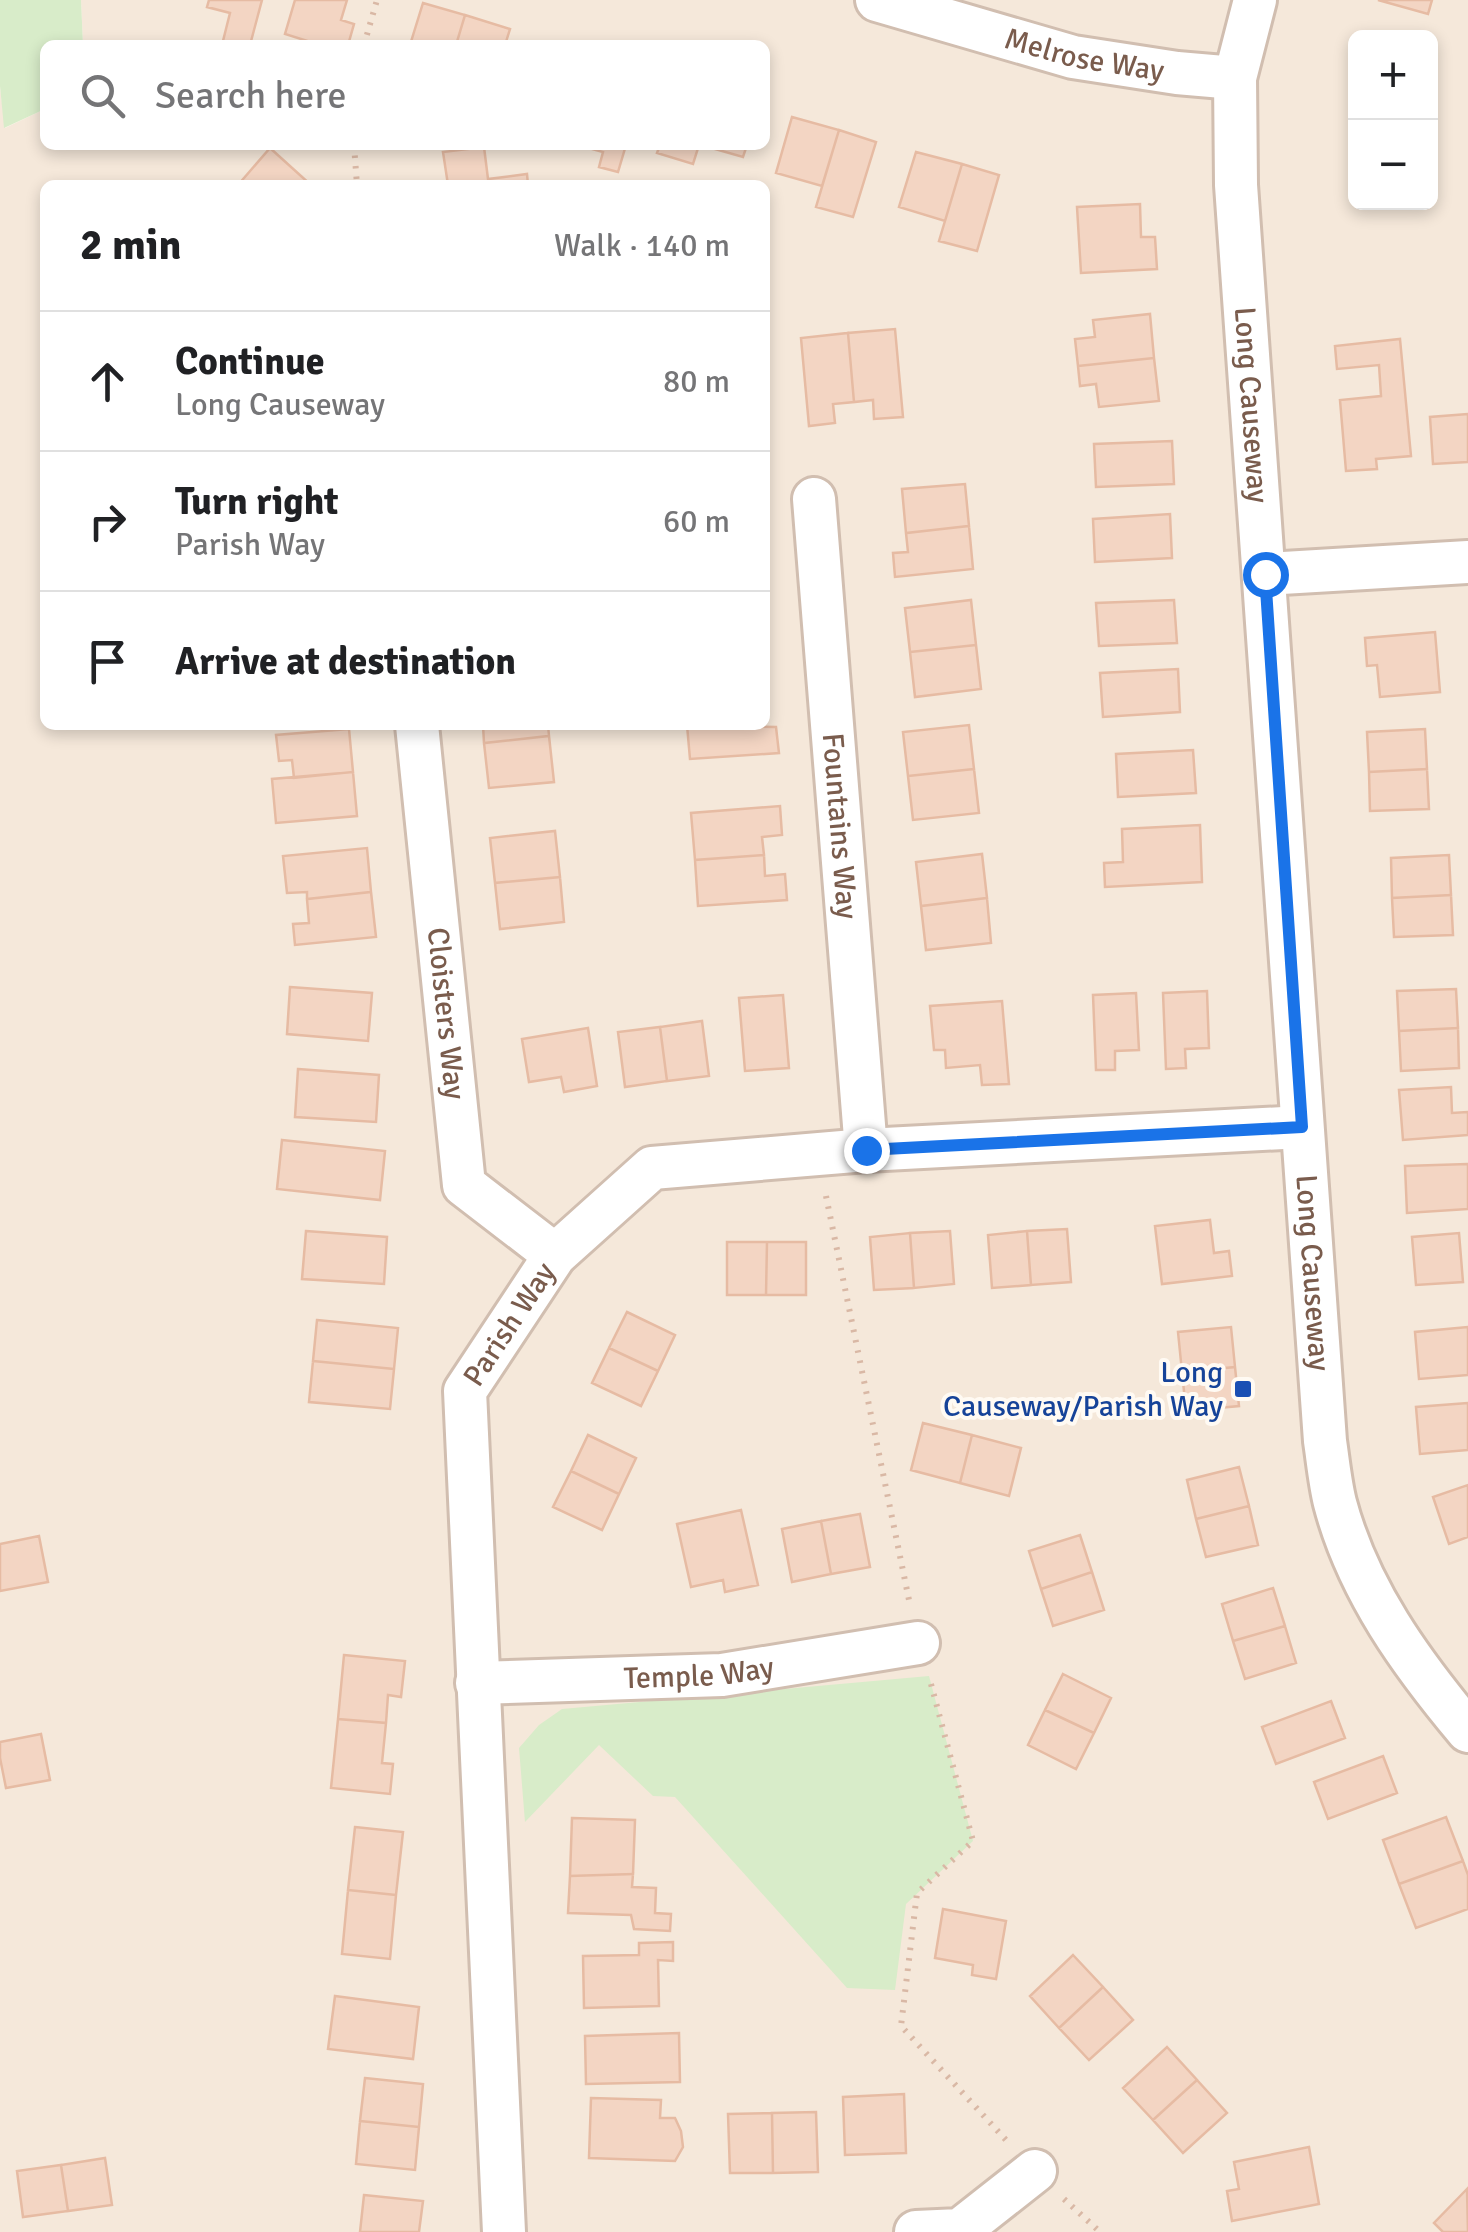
<!DOCTYPE html>
<html lang="en">
<head>
<meta charset="utf-8">
<style>
	:root { --surface:#fff; --page:#f2f2f2; --text:#202124; --muted:#757577; --line:#e0e0e0 }
	body { margin:0; font-family:Signika,sans-serif; background:var(--page); color:var(--text) }
	.controls { position:absolute; right:30px; top:30px; display:grid; overflow:hidden; border-radius:15px; box-shadow:0 5px 15px #0003 }
	.controls button { width:90px; height:90px; display:grid; place-items:center; padding:0; border:0; border-bottom:2px solid var(--line); background:var(--surface); color:var(--text); font:50px sans-serif }
	.stop { position:absolute; width:30px; height:30px; margin:-22px; border:8px solid #1a73e8; border-radius:50%; background:#fff }
	.stop.end { background:#1a73e8; border-color:#fff; box-shadow:0 2px 10px #0008 }
	.list { margin:0; padding:0; list-style:none }
	h2 { display:flex; justify-content:space-between; align-items:center; height:130px; margin:0; padding:0 40px; font-size:42px }
	h2 small { font-size:32px; font-weight:400; color:var(--muted) }
	.list li { display:grid; grid-template-columns:65px 1fr auto; gap:30px; align-items:center; box-sizing:border-box; height:140px; padding:0 40px; border-top:2px solid var(--line) }
	.list b { display:block; font-size:38px; white-space:nowrap }
	.list p { margin:0; font-size:32px; white-space:nowrap; color:var(--muted) }
	.list em { font-size:32px; font-style:normal; color:var(--muted) }
	.icon { flex:none; width:55px; height:55px; fill:none; stroke:currentColor; stroke-width:2; stroke-linecap:round; stroke-linejoin:round }
	.map { position:relative; flex:none; width:1468px; height:2232px; overflow:hidden }
	.search { position:absolute; background:var(--surface); box-shadow:0 5px 15px #0003; left:40px; top:40px; width:730px; height:110px; display:flex; align-items:center; gap:25px; box-sizing:border-box; padding:0 35px; border-radius:15px; color:var(--muted); font-size:38px }
	.panel { position:absolute; background:var(--surface); box-shadow:0 5px 15px #0003; left:40px; top:180px; width:730px; height:550px; border-radius:15px }
	.map>svg:first-child { display:block }
	.residential { fill:#f5e8da; fill-rule:evenodd }
	.green { fill:#d8ecc9 }
	.building { fill:#f3d5c3; stroke:#e6bba3; stroke-width:2.5 }
	.lines { fill:none; stroke-linecap:round; stroke-linejoin:round }
	.minor-casing { stroke:#d1beb0; stroke-width:48 }
	.path { stroke:#d9b8a5; stroke-width:6; stroke-dasharray:2.5 8; stroke-linecap:butt }
	.minor { stroke:#fff; stroke-width:42 }
	.route { stroke:#1a73e8; stroke-width:12 }
	.transit-dot { fill:#1a4fb4; stroke:#fffaf3; stroke-width:4 }
	.labels { text-anchor:middle; stroke-width:8; stroke-linejoin:round; paint-order:stroke }
	.street-label { font-size:30px; fill:#7a5c4d; stroke:#fffaf3 }
	.transit-label { font-size:30px; fill:#164399; stroke:#fffaf3; text-anchor:end }
</style>
</head>
<body>
<div class="map">
<svg width="1468" height="2232" viewBox="0 0 1468 2232">
	<rect width="100%" height="100%" fill="#fdf6ec"/>
	<!-- residential -->
	<path class="residential" d="M81,0H1468V2232H0V87L5,128L45,109V145H765V45H83ZM1356,38H1430V202H1356ZM45,185H765V725H45Z"/>
	<!-- green -->
	<path class="green" d="M0,0H81L83,45H45V109L4,128L0,86Z
		M929,1676L973,1841L906,1904L895,1990L847,1988L675,1797L653,1796L599,1745L525,1822L519,1748L539,1725L562,1709Z"/>
	<!-- building -->
	<path class="building" d="M209,0H262L250,45H222L230,13L207,7Z
		M295,0H347L341,20L354,24L348,45H320L285,34Z
		M1378,0H1432L1428,14Z
		M423,3L465,15L456,45H410Z
		M465,15L510,29L505,45H456Z
		M792,117L839,130L822,186L776,173Z
		M839,130L876,142L853,217L816,207Z
		M578,145H626L618,172L599,167L603,152Z
		M660,145H699L693,164L657,153Z
		M701,145H747L743,157Z
		M484,147L488,179L527,174L528,185H448L443,152Z
		M270,148L311,185H238Z
		M916,152L962,164L945,221L899,207Z
		M962,164L999,175L977,251L939,241Z
		M1140,204L1141,237H1155L1157,269L1081,273L1077,207Z
		M1150,314L1154,358L1078,366L1075,339L1095,337L1093,320Z
		M895,329L903,417L874,419L873,400L854,402L848,333Z
		M848,333L854,402L833,404L835,423L809,426L801,338Z
		M1400,339L1411,456L1376,459L1377,469L1346,471L1340,400L1381,396L1379,365L1337,369L1335,346Z
		M1154,358L1159,401L1099,407L1096,384L1080,386L1078,366Z
		M1468,414V462L1433,464L1430,417Z
		M1172,441L1174,484L1096,487L1094,444Z
		M965,484L969,526L906,533L902,489Z
		M1170,514L1172,558L1095,562L1093,519Z
		M969,526L973,569L895,577L893,553L908,552L906,533Z
		M971,600L976,645L910,652L905,608Z
		M1174,600L1177,643L1099,646L1096,603Z
		M1435,632L1440,692L1380,697L1377,665L1367,666L1365,638Z
		M976,645L981,689L915,697L910,652Z
		M1178,669L1180,712L1103,717L1100,673Z
		M483,725H548L549,736L484,743Z
		M687,725L776,727L779,753L690,759Z
		M969,725L974,769L908,776L903,732Z
		M349,729L353,772L294,778L292,760L279,761L276,735Z
		M1425,729L1427,769L1369,772L1367,732Z
		M549,736L554,782L489,788L484,743Z
		M1193,750L1196,793L1118,797L1116,754Z
		M974,769L979,813L913,820L908,776Z
		M1427,769L1429,809L1370,811L1369,772Z
		M353,772L357,816L276,823L272,779Z
		M780,806L782,835L762,837L764,855L695,860L691,813Z
		M1200,825L1202,882L1105,887L1104,863L1123,862L1122,829Z
		M555,831L560,877L495,883L490,838Z
		M367,848L371,892L307,899V892L287,893L283,856Z
		M982,854L987,898L921,906L916,862Z
		M764,855L765,876L785,874L787,900L698,906L695,860Z
		M1449,855L1451,895L1392,898L1391,858Z
		M560,877L564,922L500,929L495,883Z
		M371,892L376,937L295,945L293,924L309,923L307,899Z
		M1451,895L1453,935L1394,937L1392,898Z
		M987,898L991,943L926,950L921,906Z
		M290,987L372,993L368,1041L287,1034Z
		M1456,989L1458,1028L1399,1031L1397,991Z
		M1207,991L1209,1048L1185,1049L1186,1068L1166,1069L1163,993Z
		M1136,993L1139,1050L1115,1051V1070H1096L1093,995Z
		M783,995L789,1068L745,1071L739,998Z
		M1002,1001L1009,1084L982,1085L980,1065L946,1068L945,1050H934L930,1006Z
		M702,1021L709,1076L667,1081L660,1027Z
		M660,1027L667,1081L625,1087L618,1032Z
		M588,1028L597,1086L564,1092L561,1077L529,1082L522,1039Z
		M1458,1028L1459,1068L1401,1071L1399,1031Z
		M298,1069L379,1075L376,1122L295,1117Z
		M1451,1087L1452,1113L1468,1112V1135L1403,1140L1399,1090Z
		M282,1140L385,1151L380,1200L277,1189Z
		M1468,1164V1209L1407,1213L1405,1166Z
		M1210,1220L1214,1253L1229,1251L1232,1276L1162,1284L1155,1226Z
		M1067,1229L1071,1282L1031,1285L1027,1231Z
		M306,1231L387,1237L384,1284L302,1279Z
		M950,1231L954,1284L914,1288L910,1233Z
		M1027,1231L1031,1285L992,1288L988,1235Z
		M910,1233L914,1288L874,1290L870,1237Z
		M1459,1233L1463,1282L1416,1285L1412,1237Z
		M727,1242H767L766,1295H727Z
		M767,1242H806V1295H766Z
		M627,1312L675,1335L658,1371L609,1348Z
		M317,1320L398,1328L394,1369L313,1361Z
		M1231,1327L1235,1367L1182,1372L1178,1332Z
		M1468,1327V1375L1419,1379L1415,1332Z
		M609,1348L658,1371L641,1406L592,1383Z
		M313,1361L394,1369L390,1409L309,1402Z
		M1235,1367L1239,1406L1186,1411L1182,1372Z
		M1468,1403V1450L1420,1454L1416,1407Z
		M923,1423L972,1435L960,1483L911,1470Z
		M588,1435L636,1458L619,1494L571,1471Z
		M972,1435L1021,1448L1009,1496L960,1483Z
		M1239,1467L1249,1506L1196,1519L1187,1480Z
		M571,1471L619,1494L602,1530L553,1507Z
		M1468,1485V1537L1449,1544L1433,1497Z
		M1249,1506L1258,1545L1206,1557L1196,1519Z
		M741,1510L758,1585L725,1592L723,1580L691,1587L677,1524Z
		M860,1514L870,1567L831,1574L821,1521Z
		M821,1521L831,1574L792,1582L782,1529Z
		M1080,1535L1092,1572L1041,1589L1029,1551Z
		M39,1536L48,1582L0,1591V1544Z
		M1092,1572L1104,1610L1053,1626L1041,1589Z
		M1273,1588L1285,1626L1233,1641L1222,1604Z
		M1285,1626L1296,1663L1245,1679L1233,1641Z
		M344,1655L405,1661L401,1697L388,1695L386,1723L338,1719Z
		M1063,1674L1111,1698L1094,1733L1045,1710Z
		M1331,1701L1345,1738L1276,1764L1262,1727Z
		M1045,1710L1094,1733L1076,1769L1028,1745Z
		M338,1719L386,1723L382,1763L393,1764L390,1794L331,1788Z
		M41,1734L50,1780L6,1788L0,1758V1742Z
		M1383,1756L1397,1793L1328,1819L1314,1782Z
		M1446,1817L1463,1861L1399,1884L1383,1840Z
		M572,1818L635,1820L633,1874L570,1876Z
		M355,1827L403,1832L396,1895L348,1890Z
		M1463,1861L1468,1875V1909L1416,1928L1399,1884Z
		M633,1874L632,1887L656,1888L655,1913L671,1914L670,1931L634,1929L631,1915L568,1913L570,1876Z
		M348,1890L396,1895L390,1959L342,1954Z
		M943,1909L1006,1921L996,1979L972,1975L973,1965L935,1958Z
		M673,1942V1961L658,1960L659,2006L584,2008L583,1956L639,1955V1943Z
		M1073,1955L1103,1987L1059,2028L1030,1996Z
		M1103,1987L1133,2020L1089,2060L1059,2028Z
		M335,1996L419,2007L413,2059L328,2049Z
		M679,2033L680,2082L586,2084L585,2036Z
		M1167,2047L1197,2080L1153,2120L1123,2088Z
		M365,2078L423,2084L419,2127L360,2121Z
		M1197,2080L1227,2113L1183,2153L1153,2120Z
		M904,2094L906,2153L845,2155L843,2097Z
		M591,2098L661,2100L660,2118H675L681,2131L683,2147L675,2161L589,2158Z
		M816,2112L818,2172L773,2173L772,2113Z
		M772,2113L773,2173H730L728,2114Z
		M360,2121L419,2127L415,2170L356,2164Z
		M1309,2147L1319,2204L1232,2221L1227,2191L1239,2189L1234,2162Z
		M105,2158L112,2205L68,2211L61,2165Z
		M61,2165L68,2211L23,2217L17,2171Z
		M1467,2189L1468,2232H1443L1434,2223Z
		M364,2195L423,2201L419,2232H360Z"/>
	<g class="lines">
		<!-- minor casing -->
		<g class="minor-casing">
			<g id="minor">
				<path id="s1" d="M877,0L1073,57L1177,73L1235,78"/>
				<path id="s2" d="M1255,0L1235,78L1236,185L1325,1441C1328,1461 1330,1483 1335,1503C1358,1590 1411,1663 1468,1731"/>
				<path id="s3" d="M814,499L866,1150"/>
				<path d="M1265,574L1468,562"/>
				<path id="s4" d="M417,725L464,1185L555,1255"/>
				<path id="s5" d="M477,1683L722,1675L918,1643"/>
				<path id="s6" d="M504,2232L465,1391L555,1255L652,1168L866,1150L1302,1127"/>
				<path d="M916,2232L960,2230L1035,2171"/>
			</g>
		</g>
		<!-- path -->
		<path class="path" d="M364,45L377,0
			M354,145L357,185
			M826,1196L909,1600
			M931,1684L973,1841L917,1893L901,2026L1006,2140
			M1064,2199L1100,2232"/>
		<!-- minor -->
		<use href="#minor" class="minor"/>
	</g>
	<g class="lines">
		<!-- route -->
		<path class="route" d="M866,1150L1302,1127L1265,574"/>
	</g>
	<!-- markers -->
	<rect class="transit-dot" x="1233" y="1379" width="20" height="20" rx="5"/>
	<g class="labels">
		<!-- street labels -->
		<g class="street-label">
			<text dy="10" stroke="none"><textPath href="#s1" startOffset="215">Melrose Way</textPath></text>
			<text dy="10" stroke="none"><textPath href="#s2" startOffset="408">Long Causeway</textPath></text>
			<text dy="10" stroke="none"><textPath href="#s3" startOffset="328">Fountains Way</textPath></text>
			<text dy="10" stroke="none"><textPath href="#s4" startOffset="290">Cloisters Way</textPath></text>
			<text dy="10" stroke="none"><textPath href="#s2" startOffset="1278">Long Causeway</textPath></text>
			<text dy="10" stroke="none"><textPath href="#s6" startOffset="922">Parish Way</textPath></text>
			<text dy="10" stroke="none"><textPath href="#s5" startOffset="222">Temple Way</textPath></text>
		</g>
		<!-- transit labels -->
		<g class="transit-label">
			<text x="1223" y="1382">Long<tspan x="1223" dy="34">Causeway/Parish Way</tspan></text>
		</g>
	</g>
</svg>
<div class="controls">
<button>+</button>
<button>−</button>
</div>
<div class="stop" style="left:1265px;top:574px"></div>
<div class="stop end" style="left:866px;top:1150px"></div>
<div class="search"><svg class="icon" aria-label="search" viewBox="0 0 24 24"><circle cx="10" cy="10" r="6"/><path d="M15 15l6 6"/></svg>Search here</div>
<section class="panel">
<h2>2 min<small>Walk · 140 m</small></h2>
<ul class="list">
<li><svg class="icon" aria-label="ahead" viewBox="0 0 24 24"><path d="M12 20V5M6 11l6-6 6 6"/></svg><div><b>Continue</b><p>Long Causeway</p></div><em>80 m</em></li>
<li><svg class="icon" aria-label="right" viewBox="0 0 24 24"><path d="M7 20v-9h11M14 6l5 5-5 5"/></svg><div><b>Turn right</b><p>Parish Way</p></div><em>60 m</em></li>
<li><svg class="icon" aria-label="arrive" viewBox="0 0 24 24"><path d="M6 21V4h12l-3 4 3 4H6"/></svg><div><b>Arrive at destination</b></div></li>
</ul>
</section>
</div>
</body>
</html>
